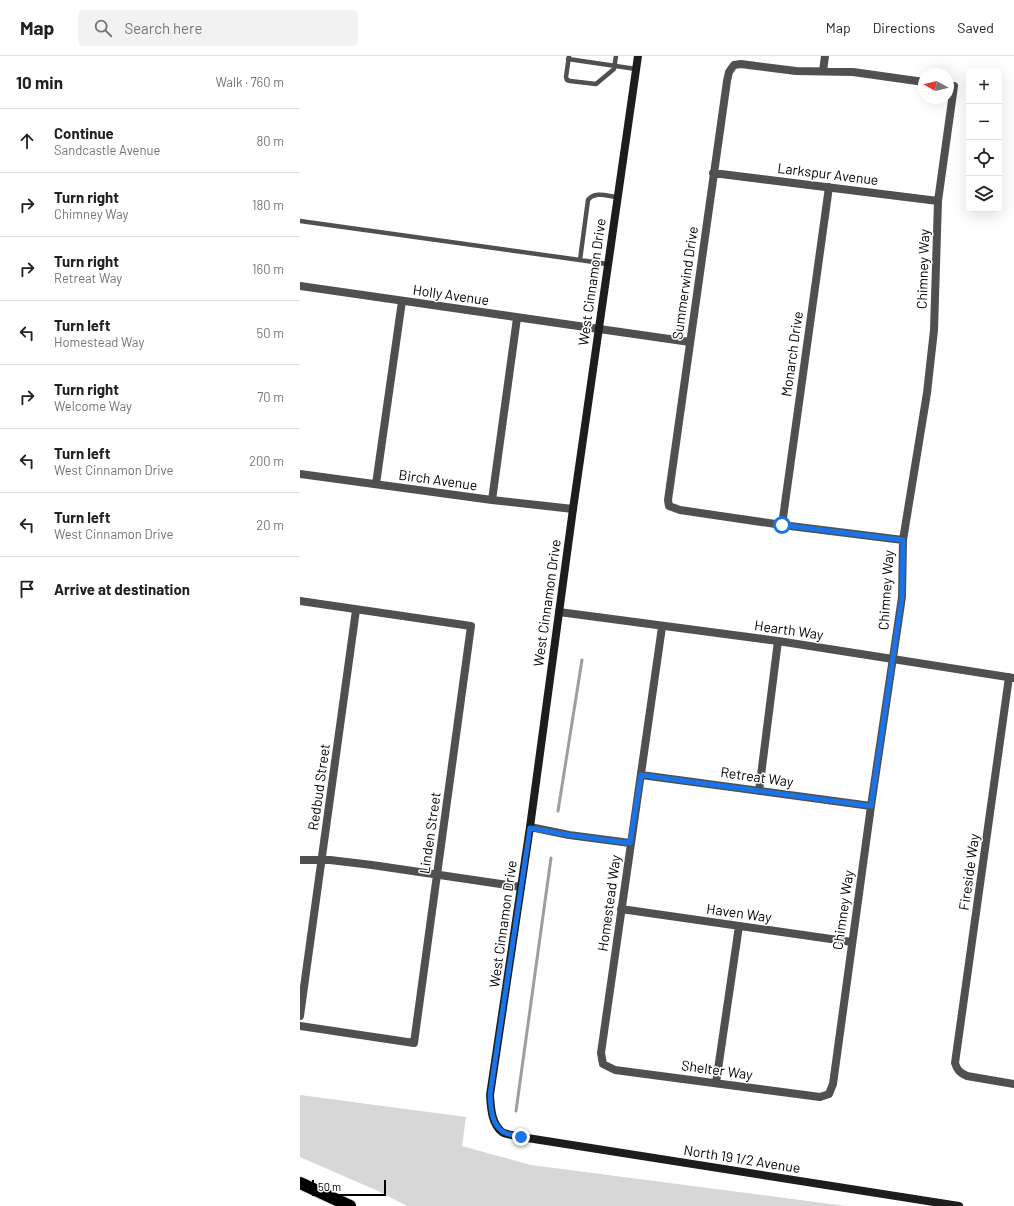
<!DOCTYPE html>
<html lang="en">
<head>
<meta charset="utf-8">
<style>
	:root { --surface:#fff; --page:#f2f2f2; --text:#202124; --muted:#757577; --line:#e0e0e0 }
	body { margin:0; font-family:Barlow,sans-serif; background:var(--page); color:var(--text) }
	.controls { position:absolute; right:12px; top:12px; display:grid; overflow:hidden; border-radius:6px; box-shadow:0 4px 16px #0002 }
	.controls button { width:36px; height:36px; display:grid; place-items:center; padding:0; border:0; border-bottom:1px solid var(--line); background:var(--surface); color:var(--text); font:20px sans-serif }
	.compass { position:absolute; left:618px; top:12px; width:36px; height:36px; border-radius:50%; background:var(--surface); box-shadow:0 4px 16px #0002; rotate:278deg }
	.scale { position:absolute; left:12px; bottom:10px; width:74px; box-sizing:border-box; padding-left:4px; border:2px solid #000; border-top:0; font-size:11px; line-height:14px; white-space:nowrap; color:#000; -webkit-text-stroke:3px #fff; paint-order:stroke }
	.stop { position:absolute; width:12px; height:12px; margin:-9px; border:3px solid #1a73e8; border-radius:50%; background:#fff }
	.stop.end { background:#1a73e8; border-color:#fff; box-shadow:0 1px 4px #0008 }
	.list { margin:0; padding:0; list-style:none }
	h2 { display:flex; justify-content:space-between; align-items:center; height:52px; margin:0; padding:0 16px; font-size:17px }
	h2 small { font-size:13px; font-weight:400; color:var(--muted) }
	.list li { display:grid; grid-template-columns:26px 1fr auto; gap:12px; align-items:center; box-sizing:border-box; height:64px; padding:0 16px; border-top:1px solid var(--line) }
	.list b { display:block; font-size:15px; white-space:nowrap }
	.list p { margin:0; font-size:13px; white-space:nowrap; color:var(--muted) }
	.list em { font-size:13px; font-style:normal; color:var(--muted) }
	.icon { flex:none; width:22px; height:22px; fill:none; stroke:currentColor; stroke-width:2; stroke-linecap:round; stroke-linejoin:round }
	.map { position:relative; flex:none; width:714px; height:1150px; overflow:hidden }
	header { display:flex; align-items:center; gap:24px; box-sizing:border-box; height:56px; padding:0 20px; background:var(--surface); border-bottom:1px solid var(--line) }
	header strong { font-size:19px }
	nav { display:flex; gap:22px; margin-inline-start:auto; font-size:14px }
	.search { width:280px; height:36px; background:var(--page); display:flex; align-items:center; gap:10px; box-sizing:border-box; padding:0 14px; border-radius:6px; color:var(--muted); font-size:15px }
	main { display:flex }
	aside { flex:1; background:var(--surface) }
	.map>svg:first-child { display:block }
	.green { fill:#d7d7d7 }
	.lines { fill:none; stroke-linecap:round; stroke-linejoin:round }
	.stream { stroke:#9e9e9e; stroke-width:3 }
	.highway-casing { stroke:#dbdbdb; stroke-width:14 }
	.lane { stroke:#505050; stroke-width:4.5 }
	.street { stroke:#505050; stroke-width:8 }
	.secondary { stroke:#1d1d1d; stroke-width:8 }
	.highway { stroke:#000; stroke-width:12 }
	.route { stroke:#1a73e8; stroke-width:5 }
	.labels { text-anchor:middle; stroke-width:3; stroke-linejoin:round; paint-order:stroke }
	.street-label { font-size:14px; fill:#000; stroke:#fff }
</style>
</head>
<body>
<header>
<strong>Map</strong>
<div class="search"><svg class="icon" aria-label="search" viewBox="0 0 24 24"><circle cx="10" cy="10" r="6"/><path d="M15 15l6 6"/></svg>Search here</div>
<nav><a>Map</a><a>Directions</a><a>Saved</a></nav>
</header>
<main>
<aside>
<h2>10 min<small>Walk · 760 m</small></h2>
<ul class="list">
<li><svg class="icon" aria-label="ahead" viewBox="0 0 24 24"><path d="M12 20V5M6 11l6-6 6 6"/></svg><div><b>Continue</b><p>Sandcastle Avenue</p></div><em>80 m</em></li>
<li><svg class="icon" aria-label="right" viewBox="0 0 24 24"><path d="M7 20v-9h11M14 6l5 5-5 5"/></svg><div><b>Turn right</b><p>Chimney Way</p></div><em>180 m</em></li>
<li><svg class="icon" aria-label="right" viewBox="0 0 24 24"><path d="M7 20v-9h11M14 6l5 5-5 5"/></svg><div><b>Turn right</b><p>Retreat Way</p></div><em>160 m</em></li>
<li><svg class="icon" aria-label="left" viewBox="0 0 24 24"><path d="M17 20v-9H6M10 6l-5 5 5 5"/></svg><div><b>Turn left</b><p>Homestead Way</p></div><em>50 m</em></li>
<li><svg class="icon" aria-label="right" viewBox="0 0 24 24"><path d="M7 20v-9h11M14 6l5 5-5 5"/></svg><div><b>Turn right</b><p>Welcome Way</p></div><em>70 m</em></li>
<li><svg class="icon" aria-label="left" viewBox="0 0 24 24"><path d="M17 20v-9H6M10 6l-5 5 5 5"/></svg><div><b>Turn left</b><p>West Cinnamon Drive</p></div><em>200 m</em></li>
<li><svg class="icon" aria-label="left" viewBox="0 0 24 24"><path d="M17 20v-9H6M10 6l-5 5 5 5"/></svg><div><b>Turn left</b><p>West Cinnamon Drive</p></div><em>20 m</em></li>
<li><svg class="icon" aria-label="arrive" viewBox="0 0 24 24"><path d="M6 21V4h12l-3 4 3 4H6"/></svg><div><b>Arrive at destination</b></div></li>
</ul>
</aside>
<div class="map">
<svg width="714" height="1150" viewBox="0 0 714 1150">
	<rect width="100%" height="100%" fill="#fff"/>
	<!-- green -->
	<path class="green" d="M0,1039L166,1061L162,1090L231,1109L546,1150H107L78,1135L0,1101Z"/>
	<g class="lines">
		<!-- stream -->
		<path class="stream" d="M258,755L282,604
			M216,1055L251,802"/>
		<!-- highway casing -->
		<g class="highway-casing">
			<path id="highway" d="M0,1127L50,1150"/>
		</g>
		<!-- lane -->
		<path class="lane" d="M269,0L266,21L267,24L270,25L296,28L314,13L316,0
			M268,3L336,13
			M0,165L280,204
			M307,208L280,204L288,144C295,135 307,140 317,141"/>
		<!-- street -->
		<path class="street" d="M523,15L525,0
			M413,117L638,145
			M0,230L390,286
			M0,418L192,444L273,453
			M76,428L102,245
			M192,444L217,262
			M482,469L529,131
			M603,484L482,469L380,454L369,450L368,444L427,25L429,16L434,9L441,8L496,15L553,16L624,26
			M0,545L171,570L114,987L0,970
			M259,556L478,585L714,622
			M362,571L301,997L303,1008L315,1014L520,1041L529,1038L533,1028L571,750L602,541L603,484L627,337L634,274L638,145L654,30L648,29
			M709,621L655,1007C657,1014 660,1017 667,1020L714,1028
			M341,719L571,750
			M459,735L478,585
			M230,771L269,779L330,787
			M0,804H30L72,809L221,831
			M321,853L552,886
			M0,960L56,554
			M416,1027L439,870"/>
		<!-- secondary -->
		<path class="secondary" d="M338,0L273,453L230,771L190,1039C191,1051 191,1067 202,1076C206,1079 216,1079 221,1081L659,1150"/>
		<!-- highway -->
		<use href="#highway" class="highway"/>
	</g>
	<g class="lines">
		<!-- route -->
		<path class="route" d="M221,1081C216,1079 206,1079 202,1075C191,1067 191,1051 190,1039L230,772L269,779L330,787L341,719L571,750L602,540L603,484L482,469"/>
	</g>
	<g class="labels">
		<!-- street labels -->
		<g class="street-label">
			<text transform="translate(528 118) rotate(7)" y="5">Larkspur Avenue</text>
			<text transform="translate(623 213) rotate(-88)" y="5">Chimney Way</text>
			<text transform="translate(292 226) rotate(-82)" y="5">West Cinnamon Drive</text>
			<text transform="translate(385 227) rotate(-82)" y="5">Summerwind Drive</text>
			<text transform="translate(151 239) rotate(8)" y="5">Holly Avenue</text>
			<text transform="translate(492 298) rotate(-82)" y="5">Monarch Drive</text>
			<text transform="translate(138 424) rotate(8)" y="5">Birch Avenue</text>
			<text transform="translate(586 534) rotate(-86)" y="5">Chimney Way</text>
			<text transform="translate(247 547) rotate(-82)" y="5">West Cinnamon Drive</text>
			<text transform="translate(489 574) rotate(8)" y="5">Hearth Way</text>
			<text transform="translate(457 721) rotate(8)" y="5">Retreat Way</text>
			<text transform="translate(19 731) rotate(-82)" y="5">Redbud Street</text>
			<text transform="translate(130 777) rotate(-82)" y="5">Linden Street</text>
			<text transform="translate(669 816) rotate(-82)" y="5">Fireside Way</text>
			<text transform="translate(309 847) rotate(-82)" y="5">Homestead Way</text>
			<text transform="translate(543 854) rotate(-82)" y="5">Chimney Way</text>
			<text transform="translate(439 857) rotate(8)" y="5">Haven Way</text>
			<text transform="translate(203 868) rotate(-82)" y="5">West Cinnamon Drive</text>
			<text transform="translate(417 1014) rotate(8)" y="5">Shelter Way</text>
			<text transform="translate(442 1103) rotate(9)" y="5">North 19 1/2 Avenue</text>
		</g>
	</g>
</svg>
<div class="controls">
<button>+</button>
<button>−</button>
<button><svg class="icon" aria-label="locate" viewBox="0 0 24 24"><circle cx="12" cy="12" r="6"/><path d="M12 2v4M12 18v4M2 12h4M18 12h4"/></svg></button>
<button><svg class="icon" aria-label="layers" viewBox="0 0 24 24"><path d="M12 4l9 5-9 5-9-5zM3 14l9 5 9-5"/></svg></button>
</div>
<svg class="compass" viewBox="-18 -18 36 36"><path d="M0-13l5 13h-10z" fill="#e53935"/><path d="M0 13l5-13h-10z" fill="#757577"/></svg>
<div class="scale">50 m</div>
<div class="stop" style="left:482px;top:469px"></div>
<div class="stop end" style="left:221px;top:1081px"></div>
</div>
</main>
</body>
</html>
